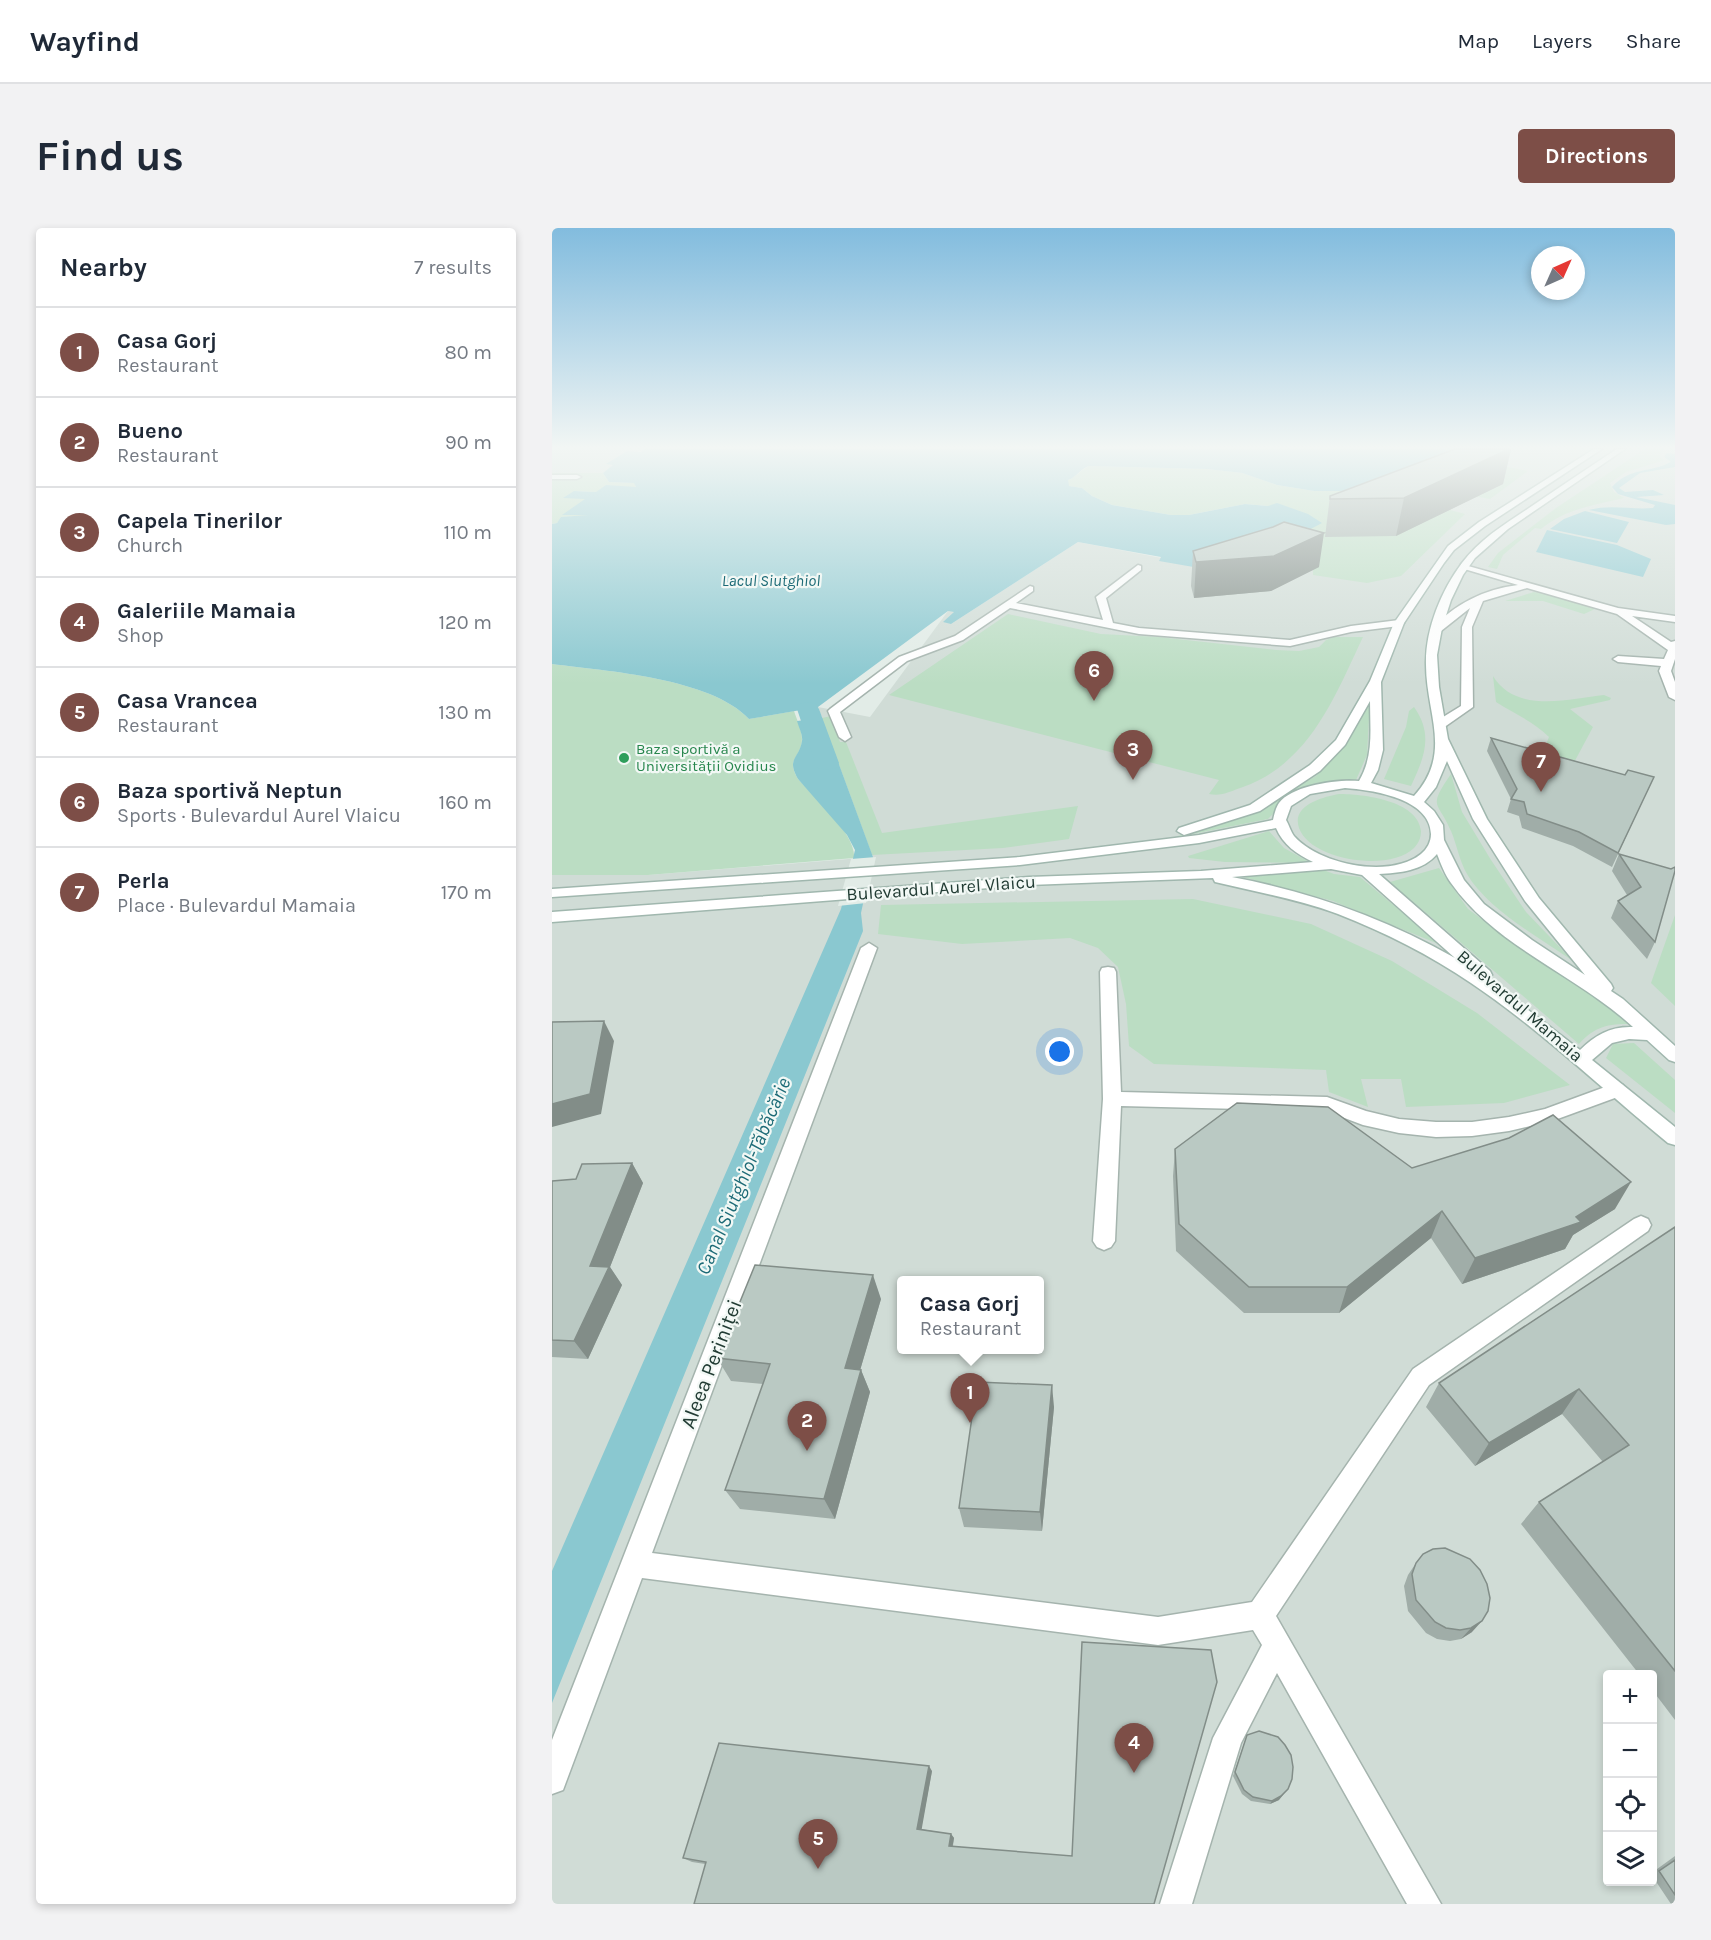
<!DOCTYPE html>
<html lang="en">
<head>
<meta charset="utf-8">
<style>
	:root { --surface:#fff; --page:#f2f2f3; --text:#1f2937; --muted:#747a83; --line:#e0e1e3; --accent:#7d4e47 }
	body { margin:0; font-family:Karla,sans-serif; background:var(--page); color:var(--text) }
	.controls { position:absolute; right:18px; bottom:18px; display:grid; overflow:hidden; border-radius:6px; box-shadow:0 3px 9px #0003 }
	.controls button { width:54px; height:54px; display:grid; place-items:center; padding:0; border:0; border-bottom:2px solid var(--line); background:var(--surface); color:var(--text); font:30px sans-serif }
	.compass { position:absolute; left:979px; top:18px; width:54px; height:54px; border-radius:50%; background:var(--surface); box-shadow:0 3px 9px #0003; rotate:45deg }
	.you { position:absolute; left:508px; top:824px; width:21px; height:21px; margin:-15px; border:4px solid #fff; border-radius:50%; background:#1a73e8; box-shadow:0 0 0 9px #1a73e833 }
	.badge { display:grid; place-items:center; width:39px; height:39px; border-radius:50%; background:var(--accent); color:#fff; font-size:20px; font-weight:700 }
	.pin { position:absolute; translate:-50% -50px; filter:drop-shadow(0 2px 3px #0008) }
	.pin::after { content:''; position:absolute; top:32px; width:21px; height:18px; background:inherit; clip-path:polygon(0 0,100% 0,50% 100%) }
	.popup { position:absolute; left:345px; top:1048px; width:147px; height:78px; box-sizing:border-box; display:grid; place-content:center; border-radius:6px; background:var(--surface); filter:drop-shadow(0 2px 4px #0005); font-size:20px; white-space:nowrap; color:var(--muted) }
	.popup b { font-size:22px; color:var(--text) }
	.popup::after { content:''; position:absolute; left:50%; top:100%; margin-left:-12px; border:12px solid transparent; border-top-color:var(--surface) }
	.list { margin:0; padding:0; list-style:none }
	h2 { display:flex; justify-content:space-between; align-items:center; height:78px; margin:0; padding:0 24px; font-size:26px }
	h2 small { font-size:20px; font-weight:400; color:var(--muted) }
	.list li { display:grid; grid-template-columns:39px 1fr auto; gap:18px; align-items:center; box-sizing:border-box; height:90px; padding:0 24px; border-top:2px solid var(--line) }
	.list b { display:block; font-size:22px; white-space:nowrap }
	.list p { margin:0; font-size:20px; white-space:nowrap; color:var(--muted) }
	.list em { font-size:20px; font-style:normal; color:var(--muted) }
	.icon { flex:none; width:33px; height:33px; fill:none; stroke:currentColor; stroke-width:2; stroke-linecap:round; stroke-linejoin:round }
	.map { position:relative; flex:none; width:1123px; height:1676px; overflow:hidden; border-radius:6px }
	header { display:flex; align-items:center; gap:36px; box-sizing:border-box; height:84px; padding:0 30px; background:var(--surface); border-bottom:2px solid var(--line) }
	header strong { font-size:28px }
	nav { display:flex; gap:33px; margin-inline-start:auto; font-size:21px }
	.intro { display:flex; align-items:center; justify-content:space-between; box-sizing:border-box; height:144px; padding:0 36px }
	h1 { margin:0; font-size:42px }
	.button { padding:15px 27px; border-radius:6px; background:var(--accent); color:#fff; font-size:21px; font-weight:700 }
	main { display:flex; gap:36px; padding:0 36px }
	aside { flex:1; background:var(--surface); border-radius:6px; box-shadow:0 3px 9px #0003 }
	.map>svg:first-child { display:block }
	.built { fill:#d0dcd6; fill-rule:evenodd }
	.green { fill:#bbddc3 }
	.water { fill:#8ac8d0 }
	.pier { fill:#e2ece7 }
	.lines { fill:none; stroke-linecap:round; stroke-linejoin:round }
	.canal { fill:#8ac8d0; fill-rule:evenodd }
	.lane-casing { stroke:#a5b4ae; stroke-width:3 }
	.secondary-casing { stroke:#a0b7ae; stroke-width:3 }
	.lane { fill:#fff; fill-rule:evenodd }
	.secondary { fill:#fff; fill-rule:evenodd }
	.wall { fill:#a0ada8 }
	.shaded-wall { fill:#828d88 }
	.building { fill:#bac9c3; stroke:#828d88; stroke-width:1.5 }
	.leisure-dot { fill:#2e9e5b; stroke:#f2f8f5; stroke-width:2 }
	.labels { text-anchor:middle; stroke-width:4.5; stroke-linejoin:round; paint-order:stroke }
	.far-leisure-label { font-size:15px; fill:#27864d; stroke:#f2f8f5; text-anchor:start }
	.far-water-label { font-size:16px; font-style:italic; fill:#1d6b77; stroke:#f2f8f5 }
	.street-label { font-size:18px; fill:#223c34; stroke:#f2f8f5 }
	.water-label { font-size:20px; font-style:italic; fill:#1d6b77; stroke:#f2f8f5 }
	.near-street-label { font-size:21px; fill:#223c34; stroke:#f2f8f5 }
</style>
</head>
<body>
<header>
<strong>Wayfind</strong>
<nav><a>Map</a><a>Layers</a><a>Share</a></nav>
</header>
<div class="intro"><h1>Find us</h1><a class="button">Directions</a></div>
<main>
<aside>
<h2>Nearby<small>7 results</small></h2>
<ul class="list">
<li><span class="badge">1</span><div><b>Casa Gorj</b><p>Restaurant</p></div><em>80 m</em></li>
<li><span class="badge">2</span><div><b>Bueno</b><p>Restaurant</p></div><em>90 m</em></li>
<li><span class="badge">3</span><div><b>Capela Tinerilor</b><p>Church</p></div><em>110 m</em></li>
<li><span class="badge">4</span><div><b>Galeriile Mamaia</b><p>Shop</p></div><em>120 m</em></li>
<li><span class="badge">5</span><div><b>Casa Vrancea</b><p>Restaurant</p></div><em>130 m</em></li>
<li><span class="badge">6</span><div><b>Baza sportivă Neptun</b><p>Sports · Bulevardul Aurel Vlaicu</p></div><em>160 m</em></li>
<li><span class="badge">7</span><div><b>Perla</b><p>Place · Bulevardul Mamaia</p></div><em>170 m</em></li>
</ul>
</aside>
<div class="map">
<svg width="1123" height="1676" viewBox="0 0 1123 1676">
	<rect width="100%" height="100%" fill="#e2ece7"/>
	<!-- built -->
	<path class="built" d="M0,221H92L55,236L62,237L51,245H0Z
		M893,221H1123V1676H0V647H96L321,629L266,479L318,489L396,383L403,384L399,396L526,314L610,330L893,235ZM349,1052H487V1122H349ZM1056,1446H1100V1654H1056Z"/>
	<!-- green -->
	<path class="green" d="M893,221H899L904,229L976,243L938,271L927,269L878,271L905,278L898,282L913,286L849,348L815,355L761,347V333L716,278L693,276L637,287H619L560,277L540,268L530,260L516,258V252C525,249 528,242 537,238L655,241L690,245L725,257L762,263H816L902,234Z
		M1093,221H1112L1108,228L1113,232L1074,244L1058,255L1062,264L1072,270C1042,277 1013,281 989,301L983,300L951,327L945,341L936,339L946,325L1004,280Z
		M0,245H51L57,254L83,255L84,259L44,264L22,263L35,271L37,286L34,288L10,289L5,295L0,296Z
		M982,364L997,366L1043,381L1032,386L991,373H953Z
		M456,386L549,406L607,409L724,422L747,423L767,419L774,412L782,409H811C783,468 758,535 691,559C679,563 669,569 657,566L667,552L337,467Z
		M0,436C54,443 159,450 197,491L242,483C245,492 250,502 250,511C250,530 233,529 246,551C262,569 305,607 302,630L96,647H0Z
		M941,448C964,486 1017,471 1052,467L1059,470L1058,472L1018,481L1041,499L1018,542L987,534L997,509C982,494 963,486 944,474Z
		M818,473L815,527L804,552L764,555L740,566L716,591L616,611L700,585L764,548L790,521Z
		M862,479C882,507 872,530 859,558L832,551L854,499L857,483Z
		M279,488L288,514H294L330,605L526,578L517,611L451,620L320,627L270,490Z
		M899,546L910,584L939,632L974,684L1021,733C988,710 935,681 915,646C907,632 905,617 899,603C886,572 875,581 899,546Z
		M787,566C810,566 866,572 869,603C869,609 867,615 862,620C838,644 759,633 747,600C739,577 771,569 787,566Z
		M717,603L732,620L759,635L673,634L637,630L636,628Z
		M887,640L916,681L966,718L1061,780L1079,796C1056,796 1043,798 1027,816L838,654Z
		M769,641L782,646L808,649L889,717L781,673L691,649Z
		M641,671L759,696L840,733L925,785L1018,857L952,875L854,879L849,851H809L816,879L777,864L774,842L602,836L577,818L574,776L566,739L546,720L518,710L410,716L326,706L329,677Z
		M1123,687V778L1099,755Z
		M1082,815L1123,852V885L1054,830L1061,816Z"/>
	<!-- water -->
	<path class="water" d="M92,221H893L902,235L816,263H762L725,257L690,245L655,241L537,238C528,241 525,249 516,252L517,258L530,260L540,268L560,277L619,287H637L693,276L716,278L725,275L756,286L770,295L723,320L653,341L607,333L609,329L526,314L399,396L391,394L402,384L396,383L266,479L197,491C159,450 54,443 0,436V296L5,295L9,289L36,287H10L33,271L11,270L22,263L44,264L54,257L84,259L82,255L57,254L51,245L61,237L54,236L75,223L89,224Z
		M1115,225L1123,226V239L1088,245L1067,260L1073,264L1101,262L1112,267L1084,269L1123,277V296L1114,297L1037,282C1059,276 1079,282 1101,280L1103,277L1066,266L1060,259C1078,239 1098,245 1119,234L1112,229Z
		M1033,283L1077,294L1065,315L998,301L1012,291Z
		M995,302L1065,317L1099,331L1091,349L984,324Z
		M270,490L321,629L309,685L311,703L0,1475V1343L289,681L303,622L295,607L246,551C234,530 247,531 250,513C251,507 247,500 245,493Z"/>
	<!-- pier -->
	<path class="pier" d="M324,629L314,675L286,678L299,631Z"/>
	<g class="lines">
		<!-- canal -->
		<path class="canal" d="M256,474L264,476L267,481L287,535L284,540L275,542L266,540L263,535L245,481L248,476Z"/>
		<!-- lane casing -->
		<g class="lane-casing">
			<path id="lane" d="M0,247H25L29,249L25,251H0Z
				M909,336L1066,380L1123,388V394L1080,388L1119,414L1123,413V431L1119,443L1123,454V472L1117,469L1107,443L1109,438L1066,434L1061,431L1066,428L1112,431L1116,422L1065,386L975,360L931,373L920,399L921,479L891,500H883V494L909,478L910,399L918,380L889,403L880,401C902,376 933,361 966,357L909,340Z
				M586,337L589,338V342L554,370L561,395L587,400L738,412L799,398L847,392L852,395L847,398L799,404L738,418L587,406L458,380L411,412L355,433L288,484L299,509L293,513L287,509L276,483L278,481L347,429L403,408L478,358L481,359V363L464,375L551,392L544,369Z
				M317,715L325,720L100,1325L606,1389L700,1374L861,1141L1082,991L1089,988L1096,991L1099,997L1096,1003L877,1157L724,1388L889,1676H855L725,1445L689,1515L640,1676H608L661,1510L710,1417L701,1402L606,1417L90,1350L11,1562L0,1566V1512L309,720Z
				M556,739L562,740L564,744L569,864L775,869L814,883L847,891L884,894H920L957,889L993,881L1064,855L1071,857L1073,862L1071,867L1000,893L957,903L920,908L884,909L847,905L811,897L774,883L569,878L563,1013L559,1019L552,1022L545,1019L541,1013L551,871L548,744L550,740Z"/>
		</g>
		<!-- secondary casing -->
		<g class="secondary-casing">
			<path id="secondary" d="M1042,221H1050L933,298L902,322L892,335L852,395L829,454L831,522L826,542L819,555L862,568C901,525 874,486 874,437C873,402 889,363 910,335C928,311 953,296 977,280C1006,260 1035,241 1065,221H1073L956,301L923,330L911,347L899,372L890,400L885,427L887,459L896,511L935,591L987,670L1059,756L1061,760L1059,763L1071,771L1123,818V834L1117,832L1095,812L1077,811L1060,815L1040,832L1123,899V917L1116,915C1051,862 989,802 919,755C878,727 832,704 786,686C745,671 704,664 663,654L661,650L477,657L0,694V684L477,649L649,643L761,634C745,626 731,617 724,600L647,615L468,637L0,669V661L468,629L647,607L721,592C722,587 724,579 727,575C740,557 787,551 807,553C822,528 818,501 818,473L793,517L768,543L708,583L632,607L625,603L627,600L698,577L758,537L784,512L818,453L842,395L896,318L927,294ZM895,533L921,591L973,673L1033,747L980,712L932,676L912,652L892,612L891,597L882,583L872,574L884,559ZM793,560C820,562 878,570 879,606C879,614 875,621 869,626C838,651 768,637 742,608C739,604 737,597 734,592L739,578L758,566ZM885,626C889,636 893,647 899,655C944,719 1025,747 1081,799C1059,798 1043,807 1028,822L936,751L940,747L938,743L827,646C847,645 871,643 885,626ZM779,641L810,647L903,730C833,690 759,664 680,649Z"/>
		</g>
		<!-- lane -->
		<use href="#lane" class="lane"/>
		<!-- secondary -->
		<use href="#secondary" class="secondary"/>
	</g>
	<!-- wall -->
	<path class="wall" d="M903,221H959L951,256L844,308L773,309L778,268Z
		M641,323L767,339L719,363L642,370L639,358Z
		M939,510L1073,547L1102,549L1060,639L1021,618L970,600L967,588L955,584L959,571L935,523Z
		M1067,626L1119,641L1103,714L1095,731L1059,690L1066,673L1075,667L1060,643Z
		M623,921L860,940L1063,981L1021,1007L1013,1021L910,1056L879,1010L787,1085H692L624,1023L621,948Z
		M80,935L91,955L58,1039L70,1057L36,1131L0,1129V953L24,951Z
		M1123,999V1492L1101,1463V1446H1087L969,1296L987,1274L1051,1234L1010,1186L923,1238L874,1179L887,1155Z
		M329,1071L308,1142H309L318,1164L283,1291L188,1281L173,1262L211,1156L179,1153L165,1130Z
		M502,1179L490,1303L412,1299L407,1280Z
		M918,1331L920,1404L909,1411L898,1413L885,1411L874,1405L856,1383L852,1358L856,1347L864,1335Z
		M695,1507L727,1572L718,1576L699,1573L690,1566L681,1548Z
		M380,1543L369,1601L399,1606L402,1610L401,1618L153,1636L140,1634L131,1630Z
		M1123,1628V1676H1119L1101,1649V1644Z"/>
	<!-- shaded-wall -->
	<path class="shaded-wall" d="M957,221H959L951,256L844,308L852,270Z
		M772,305L767,339L719,363L642,370L644,334Z
		M52,793L62,813L49,886L0,899V876Z
		M80,935L91,955L58,1039L70,1057L36,1131L22,1113L38,1038Z
		M1079,954L1063,981L1021,1007L1013,1021L910,1056L923,1030L1024,989Z
		M890,983L879,1010L787,1085L795,1059Z
		M321,1047L329,1071L302,1163L293,1140Z
		M309,1142L318,1164L283,1291L272,1271Z
		M500,1157L502,1179L490,1303L488,1284Z
		M1027,1161L1010,1186L923,1238L937,1215Z
		M930,1393L920,1404L909,1411L919,1400Z
		M377,1538L380,1543L369,1605L365,1601Z
		M736,1561L727,1572L718,1576L720,1573Z
		M399,1606L402,1610L400,1621L397,1618Z"/>
	<!-- building -->
	<path class="building" d="M903,221H957L852,270L778,271V268Z
		M732,294L772,305L722,328L644,334L641,323L721,299Z
		M939,510L1073,547L1076,542L1102,549L1066,625L1027,604L975,586L972,574L959,571L965,561Z
		M1067,626L1119,641L1123,639V643L1103,714L1066,673L1089,659Z
		M52,793L38,866L0,876V794Z
		M685,875L776,879L860,940L957,910L1001,887L1079,954L1024,989L1029,994L923,1030L890,983L795,1059H697L627,996L623,921Z
		M80,935L38,1038L57,1039L22,1113L0,1112V953L24,951L30,936Z
		M1123,999V1443L987,1274L1077,1217L1027,1161L937,1215L887,1155Z
		M203,1037L321,1047L293,1140L309,1142L272,1271L173,1262L218,1136L165,1130Z
		M425,1154L500,1157L488,1284L407,1280Z
		M893,1320L918,1331L928,1342L935,1356L938,1370L936,1383L930,1393L919,1400L908,1402L894,1400L883,1394L864,1372L860,1346L864,1335L871,1326L881,1321Z
		M530,1414L659,1422L665,1454L602,1676H142L154,1634L131,1630L167,1515L377,1538L365,1601L399,1606L397,1618L520,1628Z
		M707,1503L726,1509L733,1517L739,1527L741,1539L740,1551L736,1561L729,1568L720,1573L701,1569L692,1562L683,1544L695,1507Z
		M1123,1632V1667L1107,1643Z"/>
	<!-- sky -->
	<linearGradient id="sky" x2="0" y2="1"><stop stop-color="#82bcde"/><stop offset="0.48" stop-color="#f2f6f4"/><stop offset="1" stop-color="#f2f6f4" stop-opacity="0"/></linearGradient>
	<rect width="1123" height="456" fill="url(#sky)"/>
	<!-- markers -->
	<circle class="leisure-dot" cx="72" cy="530" r="6"/>
	<g class="labels">
		<!-- far-leisure labels -->
		<g class="far-leisure-label">
			<text x="84" y="526">Baza sportivă a<tspan x="84" dy="17">Universității Ovidius</tspan></text>
		</g>
		<!-- far-water labels -->
		<g class="far-water-label">
			<text x="219" y="358">Lacul Siutghiol</text>
		</g>
		<!-- street labels -->
		<g class="street-label">
			<text transform="translate(389 660) rotate(-4)" y="6">Bulevardul Aurel Vlaicu</text>
			<text transform="translate(968 778) rotate(41)" y="6">Bulevardul Mamaia</text>
		</g>
		<!-- water labels -->
		<g class="water-label">
			<text transform="translate(191 948) rotate(-67)" y="7">Canal Siutghiol-Tăbăcărie</text>
		</g>
		<!-- near-street labels -->
		<g class="near-street-label">
			<text transform="translate(159 1136) rotate(-69)" y="7">Aleea Periniței</text>
		</g>
	</g>
</svg>
<div class="controls">
<button>+</button>
<button>−</button>
<button><svg class="icon" aria-label="locate" viewBox="0 0 24 24"><circle cx="12" cy="12" r="6"/><path d="M12 2v4M12 18v4M2 12h4M18 12h4"/></svg></button>
<button><svg class="icon" aria-label="layers" viewBox="0 0 24 24"><path d="M12 4l9 5-9 5-9-5zM3 14l9 5 9-5"/></svg></button>
</div>
<svg class="compass" viewBox="-18 -18 36 36"><path d="M0-13l5 13h-10z" fill="#e53935"/><path d="M0 13l5-13h-10z" fill="#747a83"/></svg>
<div class="you"></div>
<div class="pin badge" style="left:418px;top:1195px">1</div>
<div class="popup"><b>Casa Gorj</b>Restaurant</div>
<div class="pin badge" style="left:255px;top:1223px">2</div>
<div class="pin badge" style="left:581px;top:552px">3</div>
<div class="pin badge" style="left:582px;top:1545px">4</div>
<div class="pin badge" style="left:266px;top:1641px">5</div>
<div class="pin badge" style="left:542px;top:473px">6</div>
<div class="pin badge" style="left:989px;top:564px">7</div>
</div>
</main>
</body>
</html>
